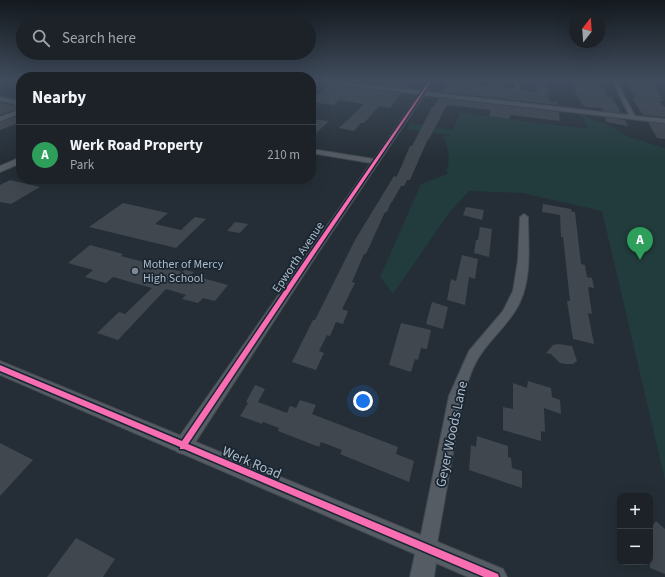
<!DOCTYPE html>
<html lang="en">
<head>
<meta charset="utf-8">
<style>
	:root { --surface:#1c2228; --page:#292f34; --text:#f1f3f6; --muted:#a0a4a8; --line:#3a3f45; --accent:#7e8a95 }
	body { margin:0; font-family:"Source Sans 3",sans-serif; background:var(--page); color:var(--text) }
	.controls { position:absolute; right:12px; bottom:12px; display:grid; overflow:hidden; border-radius:8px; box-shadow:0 4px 16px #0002 }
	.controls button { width:36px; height:36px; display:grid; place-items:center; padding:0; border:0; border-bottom:1px solid var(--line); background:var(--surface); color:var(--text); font:20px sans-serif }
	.compass { position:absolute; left:569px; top:12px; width:36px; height:36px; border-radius:50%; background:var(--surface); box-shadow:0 4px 16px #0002; rotate:17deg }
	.you { position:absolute; left:363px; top:401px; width:14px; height:14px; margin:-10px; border:3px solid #fff; border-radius:50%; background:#1a73e8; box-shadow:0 0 0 6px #1a73e833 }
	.badge { display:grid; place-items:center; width:26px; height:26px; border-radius:50%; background:var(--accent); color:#fff; font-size:13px; font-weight:700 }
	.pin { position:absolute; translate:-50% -33px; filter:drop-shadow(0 1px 2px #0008) }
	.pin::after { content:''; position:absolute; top:21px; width:14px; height:12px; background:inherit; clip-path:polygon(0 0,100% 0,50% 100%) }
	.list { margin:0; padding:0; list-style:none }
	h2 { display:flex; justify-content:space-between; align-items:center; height:52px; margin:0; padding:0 16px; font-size:17px }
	h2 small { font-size:13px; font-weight:400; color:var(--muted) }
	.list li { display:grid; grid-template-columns:26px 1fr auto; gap:12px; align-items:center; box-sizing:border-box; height:60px; padding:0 16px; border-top:1px solid var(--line) }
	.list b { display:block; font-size:15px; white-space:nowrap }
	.list p { margin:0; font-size:13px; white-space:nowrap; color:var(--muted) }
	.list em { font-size:13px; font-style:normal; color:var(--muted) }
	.icon { flex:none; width:22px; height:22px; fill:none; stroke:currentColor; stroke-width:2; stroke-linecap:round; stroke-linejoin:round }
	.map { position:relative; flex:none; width:665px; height:577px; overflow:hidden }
	.search { position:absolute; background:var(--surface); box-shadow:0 4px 16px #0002; left:16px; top:16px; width:300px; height:44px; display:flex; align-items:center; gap:10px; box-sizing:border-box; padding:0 14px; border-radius:22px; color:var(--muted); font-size:15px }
	.panel { position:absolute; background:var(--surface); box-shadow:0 4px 16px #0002; left:16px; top:72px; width:300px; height:112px; border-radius:16px }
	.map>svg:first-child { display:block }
	.green { fill:#223b3c }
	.building { fill:#40474e }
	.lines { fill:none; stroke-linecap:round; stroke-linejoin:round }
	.minor-casing { stroke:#42484e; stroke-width:2 }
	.tertiary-casing { stroke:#42484e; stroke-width:2 }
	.minor { fill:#565c64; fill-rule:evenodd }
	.tertiary { fill:#565c64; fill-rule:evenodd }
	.cycleway-casing { stroke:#192531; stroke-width:3 }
	.cycleway { fill:#f96db3; fill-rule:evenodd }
	.poi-dot { fill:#7e8a95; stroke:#192531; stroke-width:1.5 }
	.labels { text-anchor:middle; stroke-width:3.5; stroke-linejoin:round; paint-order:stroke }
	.street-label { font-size:12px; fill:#aebbc8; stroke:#192531 }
	.poi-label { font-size:12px; fill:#aebbc8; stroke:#192531; text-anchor:start }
	.near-street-label { font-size:14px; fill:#aebbc8; stroke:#192531 }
</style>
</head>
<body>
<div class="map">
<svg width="665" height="577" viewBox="0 0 665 577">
	<rect width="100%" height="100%" fill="#252e36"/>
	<!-- green -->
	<path class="green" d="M460,113L587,129L584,120H586L578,114L584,115L595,121L605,123L626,136L665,148V480L602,211L522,193L469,191L449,213L393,294L380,277L421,184L450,173L446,172C451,159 448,149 444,136L451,135L407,129L410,123L453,130Z"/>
	<!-- building -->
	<path class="building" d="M340,80H382L408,83L405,88Z
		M449,80H461L460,83L490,86L492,80L503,82V88L513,89L516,92L521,90L537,92V80L546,81L549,101L558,102V105L442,92Z
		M587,80L598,81L609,97H612L621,113L603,111L602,108L585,107L581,103L571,82L588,83Z
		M626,80H652L663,101H658L665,107V117L643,115L632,99L635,98Z
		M329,85L401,93L390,108L379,106L364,123H361L354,131L339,128L364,104L339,100L334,105L311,102V100Z
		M439,98L559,112L560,121L511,115L509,119L489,116L491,110L447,105L429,139H428L410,180H407L404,186H401L392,202H391L387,212H385L366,254H364L352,282L355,283L342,309L348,311L343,324L336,322L330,336L327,335L319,351L324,353L316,370L292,362L313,320H315L355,240L394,176L396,177L398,174L410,146H412L432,107H434Z
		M0,103L21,106V108L0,115Z
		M21,115V122L0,130V122Z
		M605,117L625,120L628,126L606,122Z
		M311,119L329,121L311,138Z
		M648,122L665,124V139L657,138Z
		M10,180L40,187L11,204L0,202V185Z
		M123,203L168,213L155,224L181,230L195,217L206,219L176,248L89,227Z
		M543,204L571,209L572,212H575L581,264L585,265L587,277L592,278L594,288L588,287L592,314L588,313L594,344L573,339L567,301H570L563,237H561L560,215L542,212Z
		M466,207L484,210L482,220L463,215Z
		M235,222L248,224L240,233L227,231Z
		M480,227L492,229L489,257L474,253L476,240H478Z
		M90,245L123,254L121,256L182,272L185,270L194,272L191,275L228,285L215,301L203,298L198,303L182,299L186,295L166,289L118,340L97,333L119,312L125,314L152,288L113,277L106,283L85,277L93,270L68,263Z
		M462,255L478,259L475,279L469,277L465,305L447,300L451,279L456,281Z
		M432,302L448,307L443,329L426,324Z
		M401,323L431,330L427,349L421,348L418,360L415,359L411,372L389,365Z
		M558,344L572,346L577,361L573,364H566L560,363L551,354L546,353L553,345Z
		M528,381L551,388L552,397L560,400L561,414L544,408L545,432L541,431V441L503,430V407L513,409V383L527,388Z
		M255,385L265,389L258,402L287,413L290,406L296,408L300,400L316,405L312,414L398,447L396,454L414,461L409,482L340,454L342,450L321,442L319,447L278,431L279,428L263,422L262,424L240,416L248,403L246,402Z
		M477,436L508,446V457L511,458L512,468L522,471V488L469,470L471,445L476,447Z
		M0,443L33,460L0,496Z
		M656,521L665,529V574L650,568V529Z
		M76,538L115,559L103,577H47Z"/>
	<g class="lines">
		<!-- minor casing -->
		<g class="minor-casing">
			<path id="minor" d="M311,80H325L421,91L428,80H433L426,92L629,115L612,80H616L635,116L665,119V123L424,95L316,256L189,452L183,454L177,452L175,446L177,440L371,163L311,153V149L374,159L419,94L311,81Z
				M516,80H520V89L517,91L514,89Z
				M0,97L21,101V105L0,101Z
				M21,109V113L0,121V117Z
				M524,214L528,217C528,245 532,276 520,302C511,322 493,336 481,354C472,366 468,382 463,396L436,549L434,556L427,558L420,556L418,549L449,396L469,351L503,311L513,291L518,260L520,217Z"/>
		</g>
		<!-- tertiary casing -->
		<g class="tertiary-casing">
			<path id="tertiary" d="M21,157V163L0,172V166Z
				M0,361L503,569L507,577H468L436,563L434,577H410L415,554L0,375Z"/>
		</g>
		<!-- minor -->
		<use href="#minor" class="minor"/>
		<!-- tertiary -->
		<use href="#tertiary" class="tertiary"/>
		<!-- cycleway casing -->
		<g class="cycleway-casing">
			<path id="cycleway" d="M430,80H432L314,255L188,444L498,574L499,577H484L184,449H180V447L0,371V365L182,441L310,253Z"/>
		</g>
		<!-- cycleway -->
		<use href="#cycleway" class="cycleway"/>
	</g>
	<!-- sky -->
	<linearGradient id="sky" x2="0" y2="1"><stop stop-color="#14191e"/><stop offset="0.5" stop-color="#404c5d"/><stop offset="1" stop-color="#404c5d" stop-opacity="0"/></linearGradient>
	<rect width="665" height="161" fill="url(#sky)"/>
	<!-- markers -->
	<circle class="poi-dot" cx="135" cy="271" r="4"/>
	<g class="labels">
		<!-- street labels -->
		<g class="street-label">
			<text transform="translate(298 257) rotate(-56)" y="4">Epworth Avenue</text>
		</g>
		<!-- poi labels -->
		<g class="poi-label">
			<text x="143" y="268">Mother of Mercy<tspan x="143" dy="14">High School</tspan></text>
		</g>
		<!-- near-street labels -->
		<g class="near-street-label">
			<text transform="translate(451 434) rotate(-78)" y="5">Geyer Woods Lane</text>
			<text transform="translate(252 462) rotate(23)" y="5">Werk Road</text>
		</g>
	</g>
</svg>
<div class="controls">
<button>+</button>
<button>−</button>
</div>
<svg class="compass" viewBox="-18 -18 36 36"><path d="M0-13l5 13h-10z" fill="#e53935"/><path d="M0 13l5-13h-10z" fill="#a0a4a8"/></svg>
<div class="you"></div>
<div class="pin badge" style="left:640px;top:260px;background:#2e9e5b">A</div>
<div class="search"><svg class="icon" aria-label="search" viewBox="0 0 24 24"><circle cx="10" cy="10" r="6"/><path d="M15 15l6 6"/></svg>Search here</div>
<section class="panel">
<h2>Nearby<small></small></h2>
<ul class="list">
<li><span class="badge" style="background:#2e9e5b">A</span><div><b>Werk Road Property</b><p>Park</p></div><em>210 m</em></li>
</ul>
</section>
</div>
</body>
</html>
